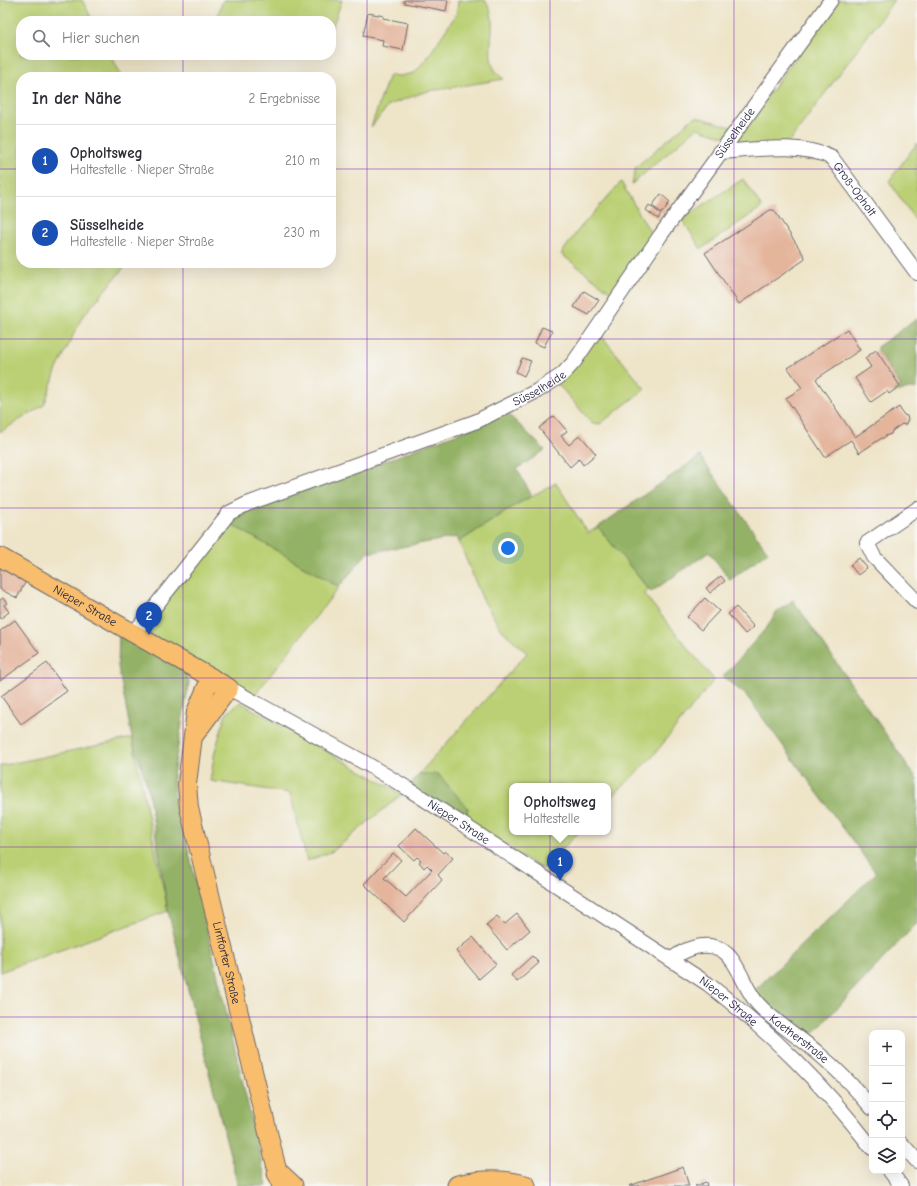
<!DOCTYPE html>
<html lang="de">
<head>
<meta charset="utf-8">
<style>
	:root { --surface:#fff; --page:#f7f7f7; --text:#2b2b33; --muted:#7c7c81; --line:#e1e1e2; --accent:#0b8043 }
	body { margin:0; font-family:"Comic Neue",sans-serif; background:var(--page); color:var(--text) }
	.controls { position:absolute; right:12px; bottom:12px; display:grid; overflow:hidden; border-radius:8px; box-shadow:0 4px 16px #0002 }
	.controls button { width:36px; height:36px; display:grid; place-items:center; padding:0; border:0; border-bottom:1px solid var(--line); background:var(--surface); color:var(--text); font:20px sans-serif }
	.you { position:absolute; left:508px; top:548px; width:14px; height:14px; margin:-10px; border:3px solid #fff; border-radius:50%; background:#1a73e8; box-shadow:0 0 0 6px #1a73e833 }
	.badge { display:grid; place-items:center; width:26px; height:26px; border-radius:50%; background:var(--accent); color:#fff; font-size:13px; font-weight:700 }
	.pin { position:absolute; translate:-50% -33px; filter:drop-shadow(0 1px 2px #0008) }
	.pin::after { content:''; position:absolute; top:21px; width:14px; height:12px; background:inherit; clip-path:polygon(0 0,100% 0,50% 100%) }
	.popup { position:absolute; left:509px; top:783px; width:102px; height:52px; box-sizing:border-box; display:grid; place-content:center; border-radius:8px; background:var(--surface); filter:drop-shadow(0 1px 3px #0005); font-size:13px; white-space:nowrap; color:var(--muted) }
	.popup b { font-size:15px; color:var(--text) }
	.popup::after { content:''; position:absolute; left:50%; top:100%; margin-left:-8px; border:8px solid transparent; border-top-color:var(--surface) }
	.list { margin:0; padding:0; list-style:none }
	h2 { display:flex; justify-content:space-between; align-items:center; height:52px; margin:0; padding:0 16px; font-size:17px }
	h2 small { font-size:13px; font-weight:400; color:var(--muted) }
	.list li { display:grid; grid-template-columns:26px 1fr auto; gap:12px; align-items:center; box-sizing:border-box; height:72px; padding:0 16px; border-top:1px solid var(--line) }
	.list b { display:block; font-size:15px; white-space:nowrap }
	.list p { margin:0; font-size:13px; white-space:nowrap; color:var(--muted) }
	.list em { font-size:13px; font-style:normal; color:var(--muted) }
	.icon { flex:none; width:22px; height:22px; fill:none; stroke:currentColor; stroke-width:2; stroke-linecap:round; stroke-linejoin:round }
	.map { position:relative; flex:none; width:917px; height:1186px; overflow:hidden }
	.search { position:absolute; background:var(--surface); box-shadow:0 4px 16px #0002; left:16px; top:16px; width:320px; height:44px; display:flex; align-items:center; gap:10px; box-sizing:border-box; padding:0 14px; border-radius:16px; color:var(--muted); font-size:15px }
	.panel { position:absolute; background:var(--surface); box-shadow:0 4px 16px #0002; left:16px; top:72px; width:320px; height:196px; border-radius:16px }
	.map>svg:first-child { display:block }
	.green { fill:#bbd074; stroke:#6e7958 }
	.forest { fill:#94b266; stroke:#5b6a50 }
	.building { fill:#e4b49b }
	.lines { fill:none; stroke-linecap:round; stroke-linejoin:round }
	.minor-casing { stroke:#69666c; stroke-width:16 }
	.major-casing { stroke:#69666c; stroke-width:20 }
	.highway-casing { stroke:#69666c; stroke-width:23 }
	.minor { stroke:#fff; stroke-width:14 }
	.major { stroke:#f9be6d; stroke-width:18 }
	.highway { stroke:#f9be6d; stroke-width:21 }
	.grid { fill:none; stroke:#7b2cbf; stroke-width:1; stroke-opacity:0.55 }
	.labels { text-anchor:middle; stroke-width:3; stroke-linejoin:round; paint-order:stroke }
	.street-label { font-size:12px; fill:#22223b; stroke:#f6f6f2 }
</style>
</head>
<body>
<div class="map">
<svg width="917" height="1186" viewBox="0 0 917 1186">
	<rect width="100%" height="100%" fill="#f6f6f2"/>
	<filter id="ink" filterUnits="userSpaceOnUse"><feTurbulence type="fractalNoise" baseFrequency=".025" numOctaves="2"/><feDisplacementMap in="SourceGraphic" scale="8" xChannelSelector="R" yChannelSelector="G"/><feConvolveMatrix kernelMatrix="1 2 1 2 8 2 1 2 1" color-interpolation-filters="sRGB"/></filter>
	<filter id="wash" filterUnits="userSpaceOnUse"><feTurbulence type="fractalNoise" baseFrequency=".012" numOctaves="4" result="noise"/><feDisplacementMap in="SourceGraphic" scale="16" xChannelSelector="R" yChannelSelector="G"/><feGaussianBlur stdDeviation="0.9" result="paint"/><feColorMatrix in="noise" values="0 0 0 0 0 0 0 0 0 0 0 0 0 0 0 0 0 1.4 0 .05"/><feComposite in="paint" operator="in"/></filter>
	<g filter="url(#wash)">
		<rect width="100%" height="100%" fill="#eee4c8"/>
		<!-- green -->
		<path class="green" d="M0,0H82L93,21H21V55H111L122,77H21V263H128L82,317L56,371L44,405L0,432Z
			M223,0H342L331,31V21H227L217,18Z
			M458,0H485C504,23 476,62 504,79L424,92L389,105L371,127L389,75L400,76L414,73L428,57L457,13Z
			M838,0H894L786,146L730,147Z
			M697,117L732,127L726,137L697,128L632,184L636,167L693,118Z
			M917,143V223L889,181Z
			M743,179L762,207L701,249L682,219Z
			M621,182L653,237L615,295L561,254L579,229Z
			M600,334L645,389L600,424L592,423L557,383Z
			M556,483L588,533L598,527L649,590L644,594L714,680L652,757L608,801V786H512V832H579L543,869L465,825L419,774L527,653L502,630L483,600L459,542L519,503Z
			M226,521L339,587L254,696L144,631Z
			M240,702L402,794L333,851L307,861L290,793L210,781L215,751L226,714Z
			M132,738L168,911L0,972V766Z"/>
		<!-- forest -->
		<path class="forest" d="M917,319V388L893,392L901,386L877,350V347Z
			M506,412L545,450L517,469L532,496L519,503L459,542L457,537L367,553L339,587L226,521L248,508L343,477L482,424Z
			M700,456L768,552L730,580L709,552L651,592L598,527Z
			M793,600L917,779V923L808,1039L753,992L876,873L746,695L723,677L768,626L775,614Z
			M119,635L184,670L189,682L173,775L174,799L182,823L267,1186H238L168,911L148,789L132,738L118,666Z
			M419,774H438L468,808L465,825L407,788Z"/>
		<g id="blocks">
			<!-- building -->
			<path class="building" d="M404,0H448L446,11L404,3Z
				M368,13L384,16L383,18L408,23L403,50L382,46L383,40L363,36Z
				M661,194L670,202L662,213L652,206Z
				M649,205L661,214L658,219L646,210Z
				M770,210H774L805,257L804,260L739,304L705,253Z
				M584,291L599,300L589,315L574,307Z
				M542,327L552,331L544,347L535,343Z
				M847,329L860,350L816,379L855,437L899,407L904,415L907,416L908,420L905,425L902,424L892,431L891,434L885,436V438H882L859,453L851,440L825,457L786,398L802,388L788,368Z
				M876,350L900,386L889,394L887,391L871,402L855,378L871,367L865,358Z
				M522,358L531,361L524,376L516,372Z
				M554,416L567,431L561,436L569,445L580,435L596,454L583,465L579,459L570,467L539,428Z
				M859,558L867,568L858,575L850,565Z
				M0,566L26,581L17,598L0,589Z
				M721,576L725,581L710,593L706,588Z
				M3,598L7,603L4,605L9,612L0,619V600Z
				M705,598L719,611L701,630L687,617Z
				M736,607L754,627L745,634L728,614Z
				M15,620L39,653L0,681V631Z
				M47,663L67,691L21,724L1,696Z
				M416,828L443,853L445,851L453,858L438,875L442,880L404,922L364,884L393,853L401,860L384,878L406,897L432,870L427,865L424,868L419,862L421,860L417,857L414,860L399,846Z
				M517,914L530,930L507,950L486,925L497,916L505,924Z
				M473,937L496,964L479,979L456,951Z
				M532,956L539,963L517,982L511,975Z
				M683,1167L689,1186H629Z
				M706,1182L707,1186H695Z"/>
		</g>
	</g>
	<g filter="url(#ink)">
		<use href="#blocks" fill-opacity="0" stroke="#69666c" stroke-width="1"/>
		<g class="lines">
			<!-- minor casing -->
			<g class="minor-casing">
				<g id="minor">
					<path id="s1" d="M720,152C755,150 800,142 832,158L917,273"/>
					<path d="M917,509L867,543L874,557L917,602"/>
					<path id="s2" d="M134,633L229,513L247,504L477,421L537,391L562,375L574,362L660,236L831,0"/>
					<path id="s3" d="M229,688L367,764L407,788L708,984C773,1035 822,1083 872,1148"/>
					<path id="s4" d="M672,959C685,949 704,941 720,949C738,958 744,989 758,1004C775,1023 800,1037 819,1054C838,1070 856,1089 872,1108"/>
					<path d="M902,1144L917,1161"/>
					<path d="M890,1171L901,1186"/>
				</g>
			</g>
			<!-- major casing -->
			<g class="major-casing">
				<g id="major">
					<path id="s5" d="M0,557L229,688L193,737"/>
					<path id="s6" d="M211,677L196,712L187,784L189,808L281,1186"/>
				</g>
			</g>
			<!-- highway casing -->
			<g class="highway-casing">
				<path id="highway" d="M278,1173L292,1186
					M458,1186C480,1181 503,1180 525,1186"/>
			</g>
			<!-- minor -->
			<use href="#minor" class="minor"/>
			<!-- major -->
			<use href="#major" class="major"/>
			<!-- highway -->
			<use href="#highway" class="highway"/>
		</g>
	</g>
	<!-- grid -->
	<path class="grid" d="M183,0V21M367,0V1186M550,0V1186M734,0V1186M183,55V77M0,169H21M331,169H917M183,263V1186M0,339H917M0,508H917M0,678H917M0,847H917M0,1017H917"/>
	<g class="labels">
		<!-- street labels -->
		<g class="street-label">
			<text dy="4" stroke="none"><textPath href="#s2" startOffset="812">Süsselheide</textPath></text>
			<text dy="4" stroke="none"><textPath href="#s1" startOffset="152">Groß-Opholt</textPath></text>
			<text dy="4" stroke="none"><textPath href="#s2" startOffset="488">Süsselheide</textPath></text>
			<text dy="4" stroke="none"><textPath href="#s5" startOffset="98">Nieper Straße</textPath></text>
			<text dy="4" stroke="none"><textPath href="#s3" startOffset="266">Nieper Straße</textPath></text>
			<text dy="4" stroke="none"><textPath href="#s6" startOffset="294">Lintforter Straße</textPath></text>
			<text dy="4" stroke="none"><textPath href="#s3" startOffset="590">Nieper Straße</textPath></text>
			<text dy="4" stroke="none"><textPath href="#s4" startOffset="173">Kaetherstraße</textPath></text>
		</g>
	</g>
</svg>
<div class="controls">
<button>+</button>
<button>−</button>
<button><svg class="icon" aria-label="locate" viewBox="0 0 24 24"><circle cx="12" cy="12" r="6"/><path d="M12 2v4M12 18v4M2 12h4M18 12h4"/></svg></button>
<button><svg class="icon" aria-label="layers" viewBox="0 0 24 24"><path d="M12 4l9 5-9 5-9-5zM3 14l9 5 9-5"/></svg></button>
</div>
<div class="you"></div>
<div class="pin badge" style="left:560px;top:881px;background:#1a4fb4">1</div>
<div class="popup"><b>Opholtsweg</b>Haltestelle</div>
<div class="pin badge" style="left:149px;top:635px;background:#1a4fb4">2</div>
<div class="search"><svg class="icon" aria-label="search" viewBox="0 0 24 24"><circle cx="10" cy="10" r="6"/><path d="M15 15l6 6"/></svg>Hier suchen</div>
<section class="panel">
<h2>In der Nähe<small>2 Ergebnisse</small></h2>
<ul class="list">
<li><span class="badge" style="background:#1a4fb4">1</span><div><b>Opholtsweg</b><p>Haltestelle · Nieper Straße</p></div><em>210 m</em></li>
<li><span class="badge" style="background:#1a4fb4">2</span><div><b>Süsselheide</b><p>Haltestelle · Nieper Straße</p></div><em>230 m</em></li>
</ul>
</section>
</div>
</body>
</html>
